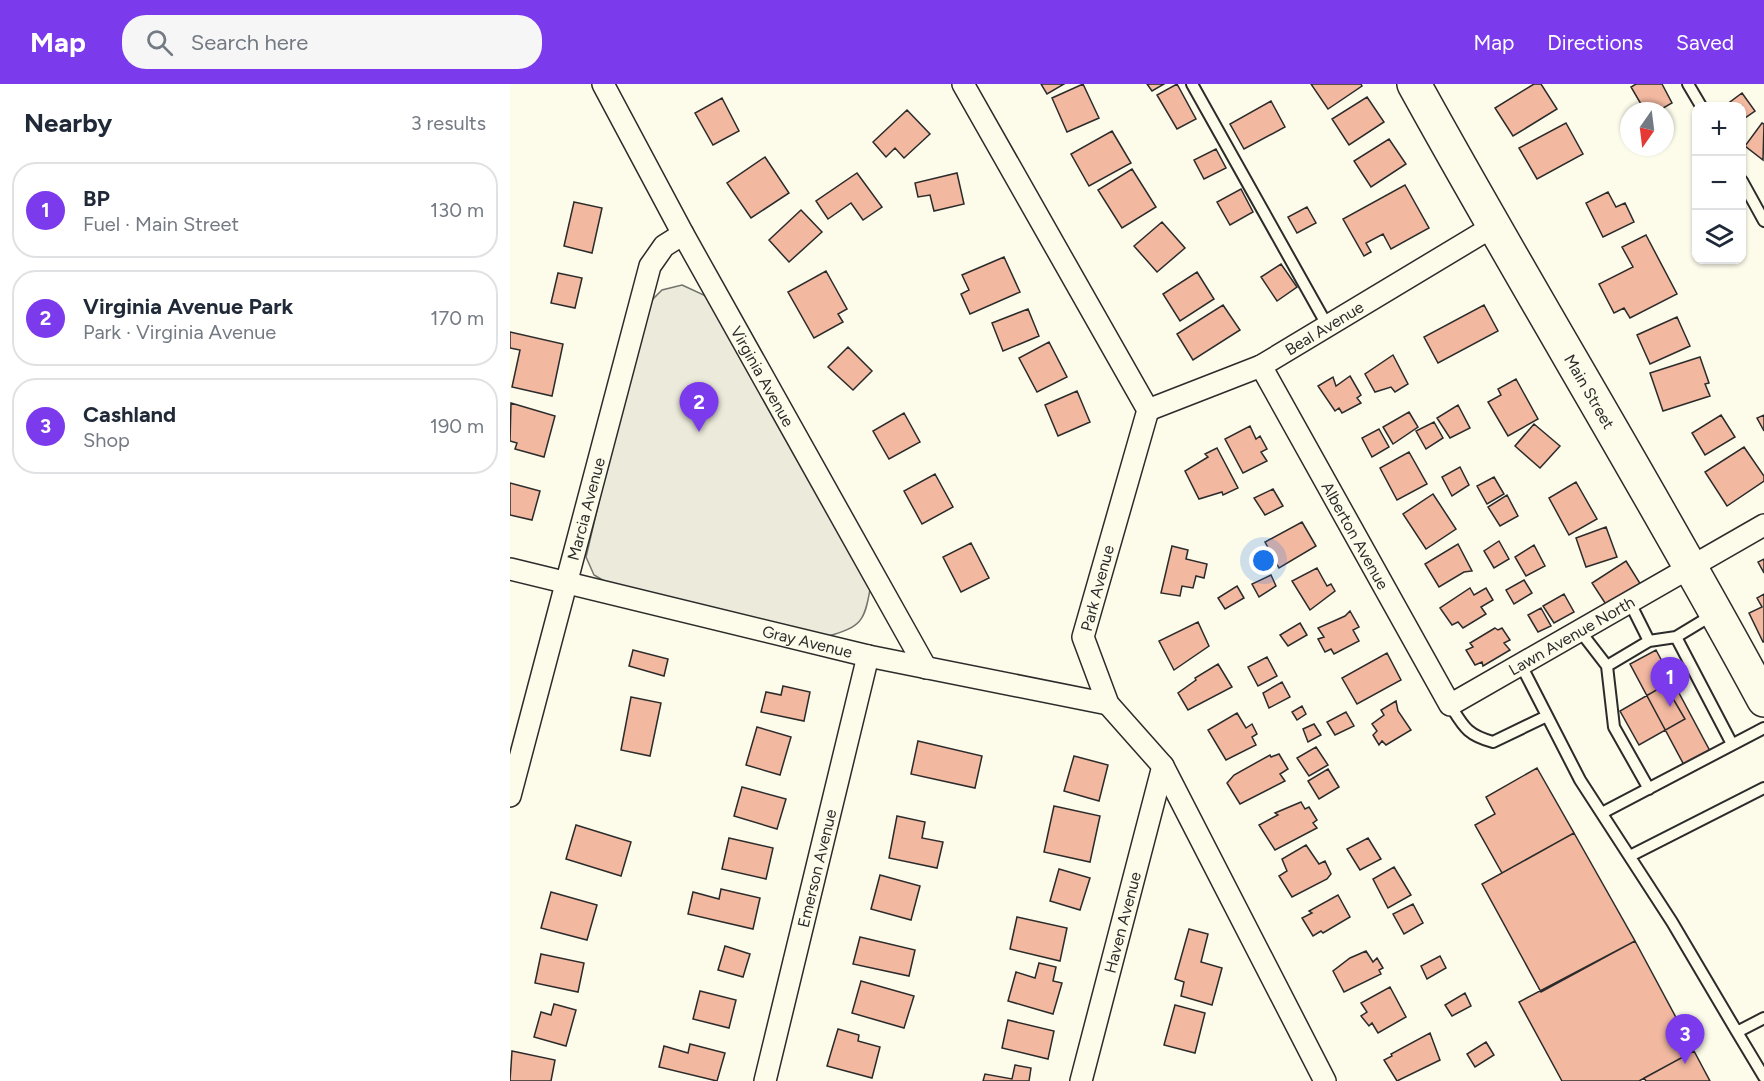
<!DOCTYPE html>
<html lang="en">
<head>
<meta charset="utf-8">
<style>
	:root { --surface:#fff; --page:#f6f6f7; --text:#1f2937; --muted:#747a83; --line:#e0e1e3; --accent:#7c3aed }
	body { margin:0; font-family:Figtree,sans-serif; background:var(--page); color:var(--text) }
	.controls { position:absolute; right:18px; top:18px; display:grid; overflow:hidden; border-radius:12px; box-shadow:0 2px 4px #0004 }
	.controls button { width:54px; height:54px; display:grid; place-items:center; padding:0; border:0; border-bottom:2px solid var(--line); background:var(--surface); color:var(--text); font:30px sans-serif }
	.compass { position:absolute; left:1110px; top:18px; width:54px; height:54px; border-radius:50%; background:var(--surface); box-shadow:0 2px 4px #0004; rotate:194deg }
	.you { position:absolute; left:754px; top:477px; width:21px; height:21px; margin:-15px; border:4px solid #fff; border-radius:50%; background:#1a73e8; box-shadow:0 0 0 9px #1a73e833 }
	.badge { display:grid; place-items:center; width:39px; height:39px; border-radius:50%; background:var(--accent); color:#fff; font-size:20px; font-weight:700 }
	.pin { position:absolute; translate:-50% -50px; filter:drop-shadow(0 2px 3px #0008) }
	.pin::after { content:''; position:absolute; top:32px; width:21px; height:18px; background:inherit; clip-path:polygon(0 0,100% 0,50% 100%) }
	.list { margin:0; padding:0; list-style:none }
	h2 { display:flex; justify-content:space-between; align-items:center; height:78px; margin:0; padding:0 24px; font-size:26px }
	h2 small { font-size:20px; font-weight:400; color:var(--muted) }
	.list li { display:grid; grid-template-columns:39px 1fr auto; gap:18px; align-items:center; box-sizing:border-box; height:96px; margin:0 12px 12px; padding:0 12px; border:2px solid var(--line); border-radius:24px }
	.list b { display:block; font-size:22px; white-space:nowrap }
	.list p { margin:0; font-size:20px; white-space:nowrap; color:var(--muted) }
	.list em { font-size:20px; font-style:normal; color:var(--muted) }
	.icon { flex:none; width:33px; height:33px; fill:none; stroke:currentColor; stroke-width:2; stroke-linecap:round; stroke-linejoin:round }
	.map { position:relative; flex:none; width:1254px; height:997px; overflow:hidden }
	header { display:flex; align-items:center; gap:36px; box-sizing:border-box; height:84px; padding:0 30px; background:var(--accent); color:#fff }
	header strong { font-size:28px }
	nav { display:flex; gap:33px; margin-inline-start:auto; font-size:21px }
	.search { width:420px; height:54px; background:var(--page); display:flex; align-items:center; gap:15px; box-sizing:border-box; padding:0 21px; border-radius:24px; color:var(--muted); font-size:22px }
	main { display:flex }
	aside { flex:1; background:var(--surface) }
	.map>svg:first-child { display:block }
	.green { fill:#ecebdb; stroke:#74746e; stroke-width:1.5 }
	.building { fill:#f2b8a0; stroke:#2b2b2b; stroke-width:1.5 }
	.lines { fill:none; stroke-linecap:round; stroke-linejoin:round }
	.lane-casing { stroke:#2b2b2b; stroke-width:14 }
	.street-casing { stroke:#2b2b2b; stroke-width:24 }
	.primary-casing { stroke:#2b2b2b; stroke-width:36 }
	.lane { stroke:#fdfbea; stroke-width:10 }
	.street { stroke:#fdfbea; stroke-width:21 }
	.primary { stroke:#fdfbea; stroke-width:33 }
	.labels { text-anchor:middle; stroke-width:4.5; stroke-linejoin:round; paint-order:stroke }
	.street-label { font-size:16px; fill:#2b2b2b; stroke:#fdfbea }
</style>
</head>
<body>
<header>
<strong>Map</strong>
<div class="search"><svg class="icon" aria-label="search" viewBox="0 0 24 24"><circle cx="10" cy="10" r="6"/><path d="M15 15l6 6"/></svg>Search here</div>
<nav><a>Map</a><a>Directions</a><a>Saved</a></nav>
</header>
<main>
<aside>
<h2>Nearby<small>3 results</small></h2>
<ul class="list">
<li><span class="badge">1</span><div><b>BP</b><p>Fuel · Main Street</p></div><em>130 m</em></li>
<li><span class="badge">2</span><div><b>Virginia Avenue Park</b><p>Park · Virginia Avenue</p></div><em>170 m</em></li>
<li><span class="badge">3</span><div><b>Cashland</b><p>Shop</p></div><em>190 m</em></li>
</ul>
</aside>
<div class="map">
<svg width="1254" height="997" viewBox="0 0 1254 997">
	<rect width="100%" height="100%" fill="#fdfbea"/>
	<!-- green -->
	<path class="green" d="M172,201L196,212L360,505C355,537 350,544 318,552L96,498L84,491L76,473L135,223L152,206Z"/>
	<!-- building -->
	<path class="building" d="M531,0H554L537,10Z
		M573,0L589,34L557,48L542,14Z
		M637,0H654L642,7Z
		M667,0L686,35L667,45L647,11Z
		M801,0H851L852,2L818,25Z
		M1024,0H1031L1047,25L1003,52L985,24Z
		M1126,0H1152L1162,19L1148,27H1135L1121,3Z
		M1232,9L1245,27L1232,36V22L1216,21Z
		M857,13L874,38L839,61L822,35Z
		M212,14L229,47L203,61L185,29Z
		M761,17L775,43L734,65L720,40Z
		M397,26L420,50L394,74L385,64L376,73L363,58Z
		M1056,39L1073,70L1027,95L1009,64Z
		M1252,39L1254,40L1253,76L1235,62Z
		M602,47L621,79L579,102L561,70Z
		M879,55L896,80L861,103L844,77Z
		M706,65L716,84L694,95L684,76Z
		M255,73L279,109L241,134L217,99Z
		M622,85L646,123L612,144L588,106Z
		M347,89L372,123L353,136L341,119L318,135L306,117Z
		M447,89L454,120L424,127L420,111L408,113L405,99Z
		M895,101L919,144L881,165L873,150L856,159L861,168L854,172L833,135Z
		M731,105L743,128L720,141L707,118Z
		M1098,108L1106,123L1115,119L1124,138L1093,153L1076,119Z
		M64,118L92,124L82,169L54,162Z
		M797,123L806,139L787,149L778,133Z
		M291,126L312,148L279,178L259,156Z
		M652,138L675,164L647,188L624,162Z
		M1136,151L1167,210L1120,234L1114,224L1104,229L1089,200L1123,183L1112,163Z
		M494,173L510,208L460,230L451,210L459,206L452,191Z
		M771,180L787,203L767,217L751,193Z
		M316,187L337,225L328,230L333,238L304,254L278,208Z
		M687,188L704,215L670,237L653,210Z
		M48,189L72,194L65,224L41,219Z
		M713,221L730,246L683,276L667,250Z
		M974,221L988,247L928,279L914,253Z
		M518,225L529,252L493,267L482,239Z
		M1167,233L1180,262L1140,280L1127,251Z
		M0,248L53,260L42,312L2,303L10,266L0,264Z
		M539,258L557,293L527,308L509,274Z
		M338,263L362,287L343,306L318,283Z
		M883,271L898,300L885,308L881,303L865,308L855,290Z
		M1190,273L1199,299L1195,300L1200,312L1153,327L1140,289Z
		M840,292L851,311L847,314L851,319L832,329L829,324L825,327L808,302L823,293L826,302Z
		M1006,295L1028,335L998,352L978,318L991,311L988,305Z
		M567,307L580,338L548,352L535,321Z
		M1,319L45,332L34,373L5,365L7,359L0,357Z
		M948,321L960,344L940,354L927,334Z
		M899,328L908,343L883,360L873,343Z
		M394,329L410,358L379,375L363,347Z
		M1211,331L1225,353L1195,371L1182,349Z
		M1254,331V347L1247,334Z
		M924,338L933,354L916,365L906,347Z
		M1024,340L1050,362L1030,384L1005,362Z
		M740,342L746,355L750,352L757,365L751,368L757,377L733,389L715,355Z
		M869,345L879,363L862,373L852,354Z
		M1234,363L1254,392V397L1217,422L1195,388Z
		M707,364L728,404L713,411L712,408L689,415L675,387L698,373L695,370Z
		M899,368L917,400L887,416L870,384Z
		M950,383L959,401L942,412L932,393Z
		M425,390L443,423L412,440L394,407Z
		M984,393L994,410L977,420L967,402Z
		M1066,398L1087,435L1059,451L1039,414Z
		M0,399L30,407L22,436L0,431Z
		M763,405L773,422L755,431L744,414Z
		M923,410L946,445L916,465L893,430Z
		M997,411L1008,432L990,442L978,423Z
		M792,438L806,462L769,484L755,458Z
		M1096,443L1107,473L1076,483L1066,454Z
		M989,457L999,475L984,484L974,467Z
		M461,459L479,494L451,508L433,473Z
		M948,460L962,487L954,488L929,503L915,480Z
		M1024,461L1035,482L1016,492L1005,473Z
		M662,462L678,466L676,475L697,480L694,494L686,492L683,504L672,502L670,512L651,509Z
		M1254,475V489L1248,478Z
		M1116,477L1131,501L1097,522L1082,499Z
		M807,484L817,502L821,500L825,507L800,526L782,497Z
		M761,491L766,502L749,513L742,500Z
		M1014,496L1022,509L1004,520L996,506Z
		M727,502L734,514L715,525L708,514Z
		M960,504L964,511L976,504L983,516L971,523L976,530L953,544L948,538L942,541L930,524Z
		M1054,510L1064,528L1044,539L1033,522Z
		M1254,510V558H1253L1239,529L1252,523L1247,514Z
		M1031,524L1041,542L1028,548L1018,531Z
		M840,527L849,543L843,546L849,557L824,570L821,565L815,568L808,555L814,553L808,544L835,532Z
		M688,538L699,562L664,586L649,557Z
		M790,539L797,551L778,562L770,551Z
		M985,544L988,546L992,544L1000,556L994,559L1000,566L973,582L972,578L965,581L956,566L963,563L960,559Z
		M123,566L158,575L154,592L119,582Z
		M1146,566L1200,667L1174,681L1120,580Z
		M877,569L891,596L847,620L832,594Z
		M757,573L767,592L748,602L738,583Z
		M708,580L722,603L678,626L668,609L686,596L685,594Z
		M772,598L780,613L759,624L753,609Z
		M1155,601L1175,635L1129,661L1110,627Z
		M273,602L300,608L294,637L251,628L256,608L271,611Z
		M121,613L151,619L140,672L111,666Z
		M886,617L888,627L901,646L876,661L872,657L869,661L863,651L867,647L862,640L874,631L871,626Z
		M792,622L796,630L787,636L782,628Z
		M836,628L844,642L825,651L817,638Z
		M727,629L736,644L742,640L747,650L742,653L746,661L716,676L698,646Z
		M804,640L811,651L798,658L793,645Z
		M247,643L281,653L270,691L236,681Z
		M408,657L472,672L465,704L401,690Z
		M806,663L818,681L799,692L787,674Z
		M769,670L778,685L770,690L775,697L730,720L717,699L724,691L760,671L761,673Z
		M564,672L598,681L589,717L554,707Z
		M1027,684L1064,749L992,789L965,741L985,730L976,713Z
		M818,685L829,703L809,715L798,697Z
		M232,703L276,715L267,745L224,732Z
		M791,718L795,725L799,723L807,736L803,739L807,744L765,766L749,741L768,731L765,729Z
		M544,722L590,732L580,778L534,768Z
		M387,732L415,738L412,754L433,758L427,784L379,774Z
		M66,741L121,758L111,792L56,775Z
		M1064,749L1125,857L1031,908L972,800Z
		M219,754L263,764L256,795L212,785Z
		M858,754L871,775L850,786L837,765Z
		M796,761L809,780L815,777L821,790L817,795L782,813L769,792L777,787L772,775Z
		M884,783L901,811L878,824L863,795Z
		M549,785L580,794L570,826L540,817Z
		M370,791L410,802L401,836L361,825Z
		M211,805L250,814L243,845L178,830L183,808L209,815Z
		M41,808L87,821L77,856L31,844Z
		M828,811L840,833L813,849L811,847L803,852L792,834L802,829L799,827Z
		M903,820L913,839L894,850L883,830Z
		M507,833L557,844L550,877L500,865Z
		M679,845L698,850L691,878L712,884L702,921L671,912L674,898L665,895Z
		M350,853L405,866L399,892L343,880Z
		M1125,857L1184,967L1129,997H1052L1009,918Z
		M215,862L240,870L233,893L208,886Z
		M856,867L863,878L867,874L873,884L869,886L871,890L834,908L823,887L840,874Z
		M31,870L74,879L68,908L25,899Z
		M930,872L936,884L917,895L911,882Z
		M529,879L546,883L543,897L552,899L543,930L498,917L506,888L525,894Z
		M351,897L404,912L394,944L342,929Z
		M880,903L896,933L868,949L862,939L859,942L851,932L857,928L851,919Z
		M190,907L226,916L219,944L183,935Z
		M955,909L961,922L942,932L935,921Z
		M44,920L66,926L56,962L24,953L31,928L41,931Z
		M665,921L695,929L685,969L654,961Z
		M498,936L544,947L538,975L492,964Z
		M328,945L349,951L348,957L370,963L362,994L317,982Z
		M920,949L930,976L887,997L874,976L882,972L881,970Z
		M976,958L984,971L965,983L957,970Z
		M180,960L215,969L207,997L149,983L154,962L178,969Z
		M2,967L45,976L41,997H0Z
		M1184,967L1200,997H1136L1134,994Z
		M505,981L521,984L519,997H473L475,990L502,995Z"/>
	<g class="lines">
		<!-- lane casing -->
		<g class="lane-casing">
			<path id="lane" d="M682,0L817,241
				M1178,0L1191,22
				M1232,97L1254,137
				M1120,519L1139,557
				M1204,530L1166,553L1222,660
				M1070,547L1097,582L1139,557L1166,553
				M1011,581L1070,696L1162,838L1227,948
				M1097,582L1104,643L1139,705
				M940,621C954,643 957,651 983,658L1037,632
				M1092,729L1254,644
				M1120,772L1254,704
				M1254,934L1227,948L1254,993"/>
		</g>
		<!-- street casing -->
		<g class="street-casing">
			<g id="street">
				<path id="s1" d="M93,0L173,150L416,584"/>
				<path d="M453,0L638,326L573,553L598,620L653,682L815,997"/>
				<path id="s2" d="M751,282L940,621L1254,441"/>
				<path id="s3" d="M638,326L751,282L982,143"/>
				<path id="s4" d="M0,485L358,572L598,620"/>
				<path id="s5" d="M0,712L140,182L154,162L173,150"/>
				<path id="s6" d="M255,997L358,572"/>
				<path id="s7" d="M571,997L653,682"/>
			</g>
		</g>
		<!-- primary casing -->
		<g class="primary-casing">
			<g id="primary">
				<path id="s8" d="M904,0C1018,207 1142,408 1254,616"/>
			</g>
		</g>
		<!-- lane -->
		<use href="#lane" class="lane"/>
		<!-- street -->
		<use href="#street" class="street"/>
		<!-- primary -->
		<use href="#primary" class="primary"/>
	</g>
	<g class="labels">
		<!-- street labels -->
		<g class="street-label">
			<text dy="6" stroke="none"><textPath href="#s3" startOffset="195">Beal Avenue</textPath></text>
			<text dy="6" stroke="none"><textPath href="#s1" startOffset="333">Virginia Avenue</textPath></text>
			<text dy="6" stroke="none"><textPath href="#s8" startOffset="354">Main Street</textPath></text>
			<text dy="6" stroke="none"><textPath href="#s5" startOffset="297">Marcia Avenue</textPath></text>
			<text dy="6" stroke="none"><textPath href="#s2" startOffset="194">Alberton Avenue</textPath></text>
			<text transform="translate(587 504) rotate(-75)" y="6">Park Avenue</text>
			<text dy="6" stroke="none"><textPath href="#s2" startOffset="528">Lawn Avenue North</textPath></text>
			<text dy="6" stroke="none"><textPath href="#s4" startOffset="306">Gray Avenue</textPath></text>
			<text dy="6" stroke="none"><textPath href="#s6" startOffset="219">Emerson Avenue</textPath></text>
			<text dy="6" stroke="none"><textPath href="#s7" startOffset="164">Haven Avenue</textPath></text>
		</g>
	</g>
</svg>
<div class="controls">
<button>+</button>
<button>−</button>
<button><svg class="icon" aria-label="layers" viewBox="0 0 24 24"><path d="M12 4l9 5-9 5-9-5zM3 14l9 5 9-5"/></svg></button>
</div>
<svg class="compass" viewBox="-18 -18 36 36"><path d="M0-13l5 13h-10z" fill="#e53935"/><path d="M0 13l5-13h-10z" fill="#747a83"/></svg>
<div class="you"></div>
<div class="pin badge" style="left:1160px;top:623px">1</div>
<div class="pin badge" style="left:189px;top:348px">2</div>
<div class="pin badge" style="left:1175px;top:980px">3</div>
</div>
</main>
</body>
</html>
